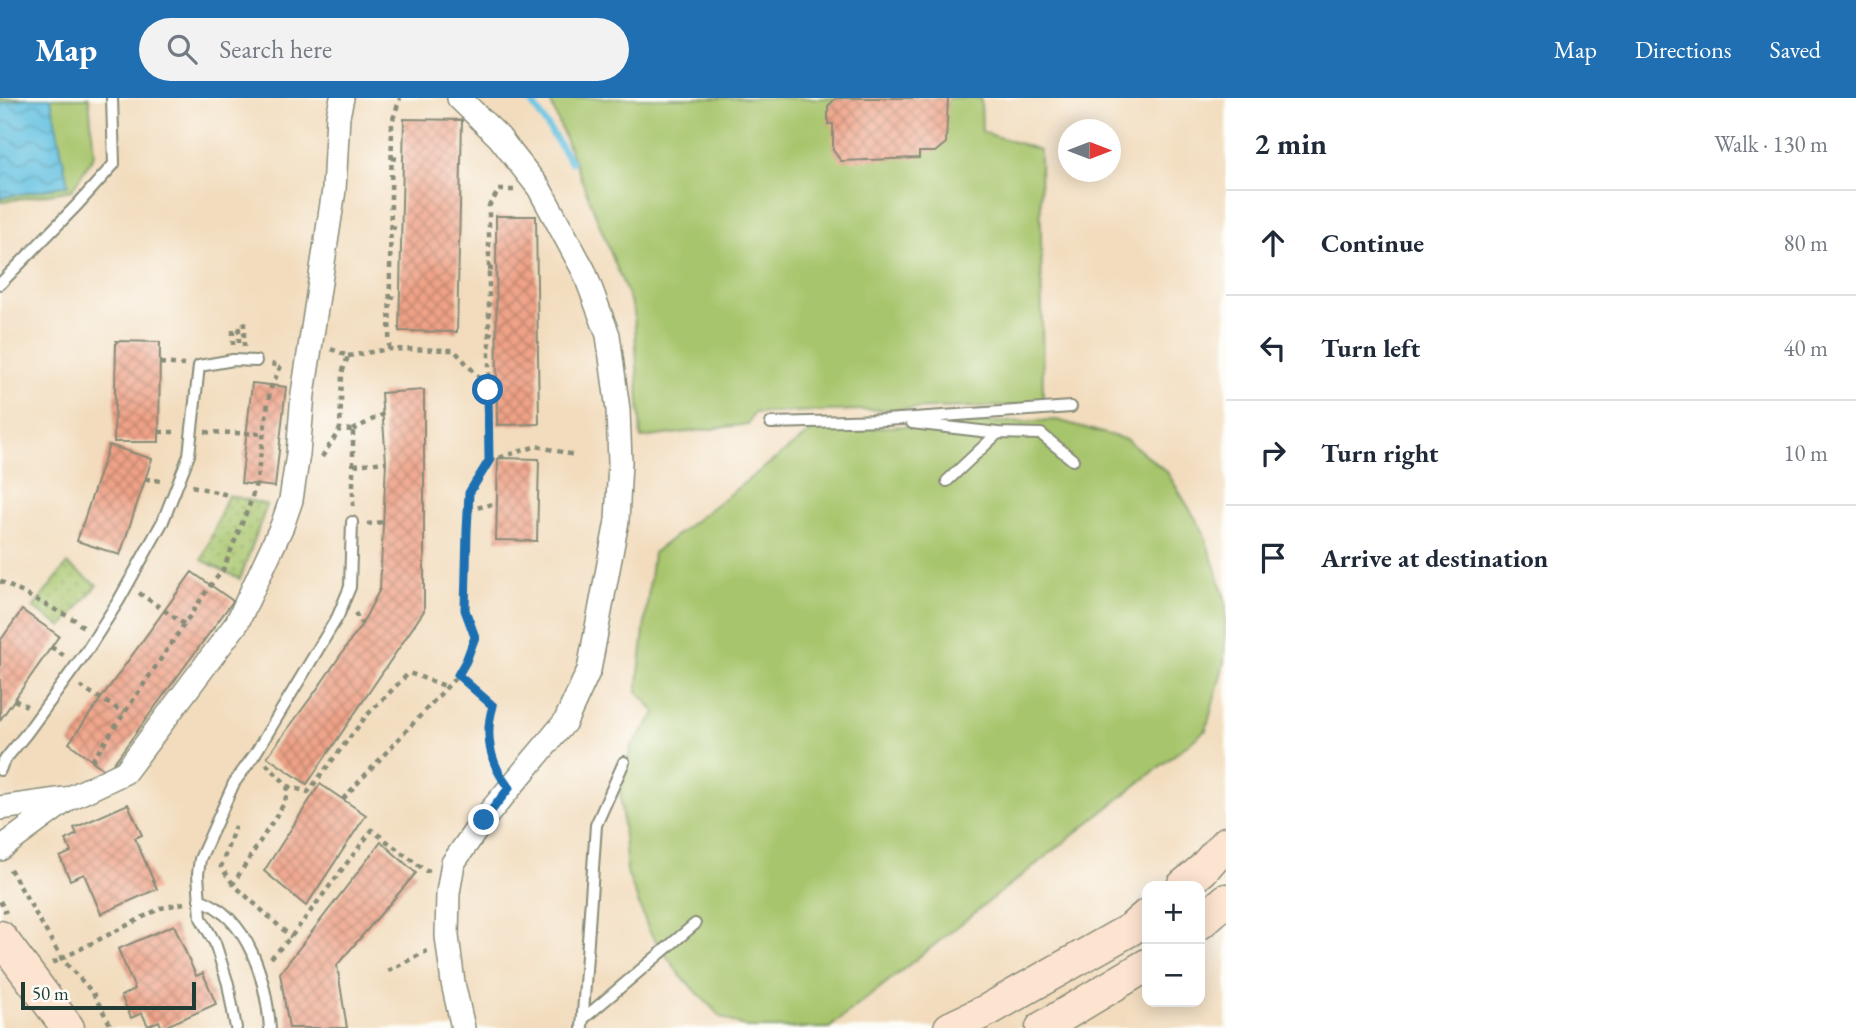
<!DOCTYPE html>
<html lang="en">
<head>
<meta charset="utf-8">
<style>
	:root { --surface:#fff; --page:#f2f2f3; --text:#1f2937; --muted:#747a83; --line:#e0e1e3; --accent:#1f6fb2 }
	body { margin:0; font-family:"EB Garamond",serif; background:var(--page); color:var(--text) }
	.controls { position:absolute; right:21px; bottom:21px; display:grid; overflow:hidden; border-radius:14px; box-shadow:0 4px 18px #0003 }
	.controls button { width:63px; height:63px; display:grid; place-items:center; padding:0; border:0; border-bottom:2px solid var(--line); background:var(--surface); color:var(--text); font:35px sans-serif }
	.compass { position:absolute; left:1058px; top:21px; width:63px; height:63px; border-radius:50%; background:var(--surface); box-shadow:0 4px 18px #0003; rotate:90deg }
	.scale { position:absolute; left:21px; bottom:18px; width:175px; box-sizing:border-box; padding-left:7px; border:4px solid #1f3d34; border-top:0; font-size:19px; line-height:24px; white-space:nowrap; color:#1f3d34; -webkit-text-stroke:5px #fdfcf7; paint-order:stroke }
	.stop { position:absolute; width:21px; height:21px; margin:-16px; border:5px solid #1f6fb2; border-radius:50%; background:#fff }
	.stop.end { background:#1f6fb2; border-color:#fff; box-shadow:0 2px 7px #0008 }
	.list { margin:0; padding:0; list-style:none }
	h2 { display:flex; justify-content:space-between; align-items:center; height:91px; margin:0; padding:0 28px; font-size:30px }
	h2 small { font-size:23px; font-weight:400; color:var(--muted) }
	.list li { display:grid; grid-template-columns:46px 1fr auto; gap:21px; align-items:center; box-sizing:border-box; height:105px; padding:0 28px; border-top:2px solid var(--line) }
	.list b { display:block; font-size:26px; white-space:nowrap }
	.list em { font-size:23px; font-style:normal; color:var(--muted) }
	.icon { flex:none; width:38px; height:38px; fill:none; stroke:currentColor; stroke-width:2; stroke-linecap:round; stroke-linejoin:round }
	.map { position:relative; flex:none; width:1226px; height:930px; overflow:hidden }
	header { display:flex; align-items:center; gap:42px; box-sizing:border-box; height:98px; padding:0 35px; background:var(--accent); color:#fff }
	header strong { font-size:33px }
	nav { display:flex; gap:38px; margin-inline-start:auto; font-size:24px }
	.search { width:490px; height:63px; background:var(--page); display:flex; align-items:center; gap:18px; box-sizing:border-box; padding:0 24px; border-radius:38px; color:var(--muted); font-size:26px }
	main { display:flex }
	aside { flex:1; background:var(--surface) }
	.map>svg:first-child { display:block }
	.park { fill:url(#park-dots); stroke:#638150; stroke-width:2 }
	.pitch { fill:#a7c56c; stroke:#638150; stroke-width:2 }
	.water { fill:url(#water-waves); stroke:#407f8a; stroke-width:2 }
	.lines { fill:none; stroke-linecap:round; stroke-linejoin:round }
	.stream { stroke:#62c1e1; stroke-width:7 }
	.building { fill:url(#building-cross-hatch) }
	.lane-casing { stroke:#888c78; stroke-width:14 }
	.street-casing { stroke:#888c78; stroke-width:26 }
	.secondary-casing { stroke:#888c78; stroke-width:35 }
	.path { stroke:#888c78; stroke-width:4.5; stroke-dasharray:5 5; stroke-linecap:butt }
	.lane { stroke:#fff; stroke-width:10 }
	.street { stroke:#fff; stroke-width:23 }
	.secondary { stroke:#fde4d0; stroke-width:32 }
	.route { stroke:#1f6fb2; stroke-width:9 }
</style>
</head>
<body>
<header>
<strong>Map</strong>
<div class="search"><svg class="icon" aria-label="search" viewBox="0 0 24 24"><circle cx="10" cy="10" r="6"/><path d="M15 15l6 6"/></svg>Search here</div>
<nav><a>Map</a><a>Directions</a><a>Saved</a></nav>
</header>
<main>
<div class="map">
<svg width="1226" height="930" viewBox="0 0 1226 930">
	<defs>
		<pattern id="park-dots" width="8" height="8" patternUnits="userSpaceOnUse" patternTransform="scale(1.75)"><rect width="8" height="8" fill="#a7c56c"/><path d="M2 2h.1M6 6h.1" fill="none" stroke="#87a15a" stroke-width="1.8" stroke-linecap="round"/></pattern>
		<pattern id="water-waves" width="16" height="10" patternUnits="userSpaceOnUse" patternTransform="scale(1.75)"><rect width="16" height="10" fill="#62c1e1"/><path d="M0 5q4-4 8 0t8 0" fill="none" stroke="#509eb7"/></pattern>
		<pattern id="building-cross-hatch" width="8" height="8" patternUnits="userSpaceOnUse" patternTransform="scale(1.75)"><rect width="8" height="8" fill="#efa287"/><path d="M0 0l8 8M0 8l8-8" fill="none" stroke="#c1856f"/></pattern>
	</defs>
	<rect width="100%" height="100%" fill="#fdfcf7"/>
	<filter id="ink" filterUnits="userSpaceOnUse"><feTurbulence type="fractalNoise" baseFrequency=".0143" numOctaves="2"/><feDisplacementMap in="SourceGraphic" scale="14" xChannelSelector="R" yChannelSelector="G"/><feConvolveMatrix kernelMatrix="1 2 1 2 8 2 1 2 1" color-interpolation-filters="sRGB"/></filter>
	<filter id="wash" filterUnits="userSpaceOnUse"><feTurbulence type="fractalNoise" baseFrequency=".00686" numOctaves="4" result="noise"/><feDisplacementMap in="SourceGraphic" scale="28" xChannelSelector="R" yChannelSelector="G"/><feGaussianBlur stdDeviation="1.57" result="paint"/><feColorMatrix in="noise" values="0 0 0 0 0 0 0 0 0 0 0 0 0 0 0 0 0 1.4 0 .05"/><feComposite in="paint" operator="in"/></filter>
	<g filter="url(#wash)">
		<rect width="100%" height="100%" fill="#f2dcbd"/>
		<!-- park -->
		<path class="park" d="M228,397L267,407L240,481L202,462Z
			M67,466L97,487L62,529L33,510Z"/>
		<!-- pitch -->
		<path class="pitch" d="M0,0H89L94,57L72,92L0,104Z
			M549,0H981L982,34L1040,52L1043,307L754,315L748,326L641,340L634,213Z
			M1057,322L1127,342L1167,374L1203,433L1226,504L1224,565L1206,632L829,930H747L721,919L680,877L649,833L627,774L620,692L631,649L656,615L637,593L653,455L813,332Z"/>
		<!-- water -->
		<path class="water" d="M27,0H51L68,87L0,100V5Z"/>
		<g class="lines">
			<!-- stream -->
			<path class="stream" d="M529,0L571,64"/>
		</g>
		<g id="blocks">
			<!-- building -->
			<path class="building" d="M836,0H948L946,45L935,54H919V60L841,63L833,52V26H828V8Z
				M404,21L462,22L457,234L399,233Z
				M496,118H536L539,326L497,327Z
				M116,243L160,244L159,344H114Z
				M252,285L286,289L275,389L241,385Z
				M424,292V513L307,686L267,659L315,594L362,526L380,491L386,364L381,295Z
				M109,347L152,361L120,457L77,443Z
				M498,360L539,361L537,443L496,442Z
				M192,474L233,503L107,674L69,645Z
				M22,512L59,538L0,622V543Z
				M320,686L366,717L306,808L264,773Z
				M128,706L142,737L135,740L157,791L101,816L84,776L70,782L60,759L71,754L66,742L77,736L74,730Z
				M381,744L416,775L337,867L347,930H289L280,875Z
				M174,827L196,878L203,875L216,906L162,930L159,923L148,928L142,915L131,920L121,898L135,891L118,851Z"/>
		</g>
	</g>
	<g filter="url(#ink)">
		<use href="#blocks" fill-opacity="0" stroke="#888c78" stroke-width="2"/>
		<g class="lines">
			<!-- lane casing -->
			<g class="lane-casing">
				<path id="lane" d="M0,186L78,106L114,66L112,0
					M771,325L885,322L1071,309
					M912,325L998,335L947,383
					M998,335L1041,336L1073,362
					M0,672L3,664L26,636L86,554L119,502L163,423L189,357L199,268L233,262L256,263
					M199,801C249,819 266,882 270,930
					M583,921L695,826
					M236,930L228,886L215,845L201,820L198,776L200,761L234,685L255,656L338,518L350,489L352,424
					M582,930L596,727L624,664"/>
			</g>
			<!-- street casing -->
			<g class="street-casing">
				<path id="street" d="M459,0L499,39L539,90L584,173L608,237L618,312L620,364L617,423L589,572L565,624L483,722L453,765L448,795L447,838L453,885L463,930
					M0,710L65,701
					M0,751L68,701L125,674L237,525L282,428L291,402L298,356L303,296L334,92L338,18L342,0"/>
			</g>
			<!-- secondary casing -->
			<g class="secondary-casing">
				<path id="secondary" d="M1183,788L1202,772L1226,745
					M1200,825L1226,802
					M0,839L68,930
					M950,930L988,912L1131,831L1147,817
					M1042,930L1147,867"/>
			</g>
			<!-- path -->
			<path class="path" d="M392,60L402,62
				M514,92H499L489,108V363L537,348L574,357
				M391,129L401,131
				M488,171H497
				M390,199L400,201
				M488,236H497
				M233,247V232L239,231V247
				M244,249V219
				M331,251L348,258L342,275L340,331
				M389,251L392,24L400,0
				M348,258L389,251L454,252L488,289
				M160,265L184,267
				M488,279L497,282
				M353,332L383,316
				M159,334H176
				M205,334L264,336
				M322,359L340,331L353,332
				M354,367L386,364
				M145,381L162,383
				M192,388L228,397
				M353,408V332
				M468,412L497,405
				M367,426L383,424
				M0,483L75,522L83,529L82,531
				M139,495L184,526
				M355,515L362,526
				M51,549L65,558
				M458,577L493,608C487,629 486,654 498,673
				M80,588L124,615
				M14,602L27,608
				M92,663L210,488L223,472L251,403L257,381L270,292L281,268L270,266
				M266,666L288,688L308,694L367,617L409,575L448,589
				M288,688L285,704L233,786L291,839
				M343,701L458,577L466,563L475,539L465,511L469,395L489,363
				M10,771L62,861L93,895L112,930
				M233,786L221,769L235,728
				M0,803L6,815
				M271,860L291,839L372,732L426,773L431,772
				M53,865L161,810L184,805
				M388,873L427,853"/>
			<!-- lane -->
			<use href="#lane" class="lane"/>
			<!-- street -->
			<use href="#street" class="street"/>
			<!-- secondary -->
			<use href="#secondary" class="secondary"/>
		</g>
	</g>
	<g class="lines" filter="url(#ink)">
		<!-- route -->
		<path class="route" d="M484,722L509,690C490,666 484,637 493,608L458,577L466,563L475,539L465,512L467,433L469,395L489,363L488,292"/>
	</g>
</svg>
<div class="controls">
<button>+</button>
<button>−</button>
</div>
<svg class="compass" viewBox="-18 -18 36 36"><path d="M0-13l5 13h-10z" fill="#e53935"/><path d="M0 13l5-13h-10z" fill="#747a83"/></svg>
<div class="scale">50 m</div>
<div class="stop" style="left:488px;top:292px"></div>
<div class="stop end" style="left:484px;top:722px"></div>
</div>
<aside>
<h2>2 min<small>Walk · 130 m</small></h2>
<ul class="list">
<li><svg class="icon" aria-label="ahead" viewBox="0 0 24 24"><path d="M12 20V5M6 11l6-6 6 6"/></svg><div><b>Continue</b></div><em>80 m</em></li>
<li><svg class="icon" aria-label="left" viewBox="0 0 24 24"><path d="M17 20v-9H6M10 6l-5 5 5 5"/></svg><div><b>Turn left</b></div><em>40 m</em></li>
<li><svg class="icon" aria-label="right" viewBox="0 0 24 24"><path d="M7 20v-9h11M14 6l5 5-5 5"/></svg><div><b>Turn right</b></div><em>10 m</em></li>
<li><svg class="icon" aria-label="arrive" viewBox="0 0 24 24"><path d="M6 21V4h12l-3 4 3 4H6"/></svg><div><b>Arrive at destination</b></div></li>
</ul>
</aside>
</main>
</body>
</html>
